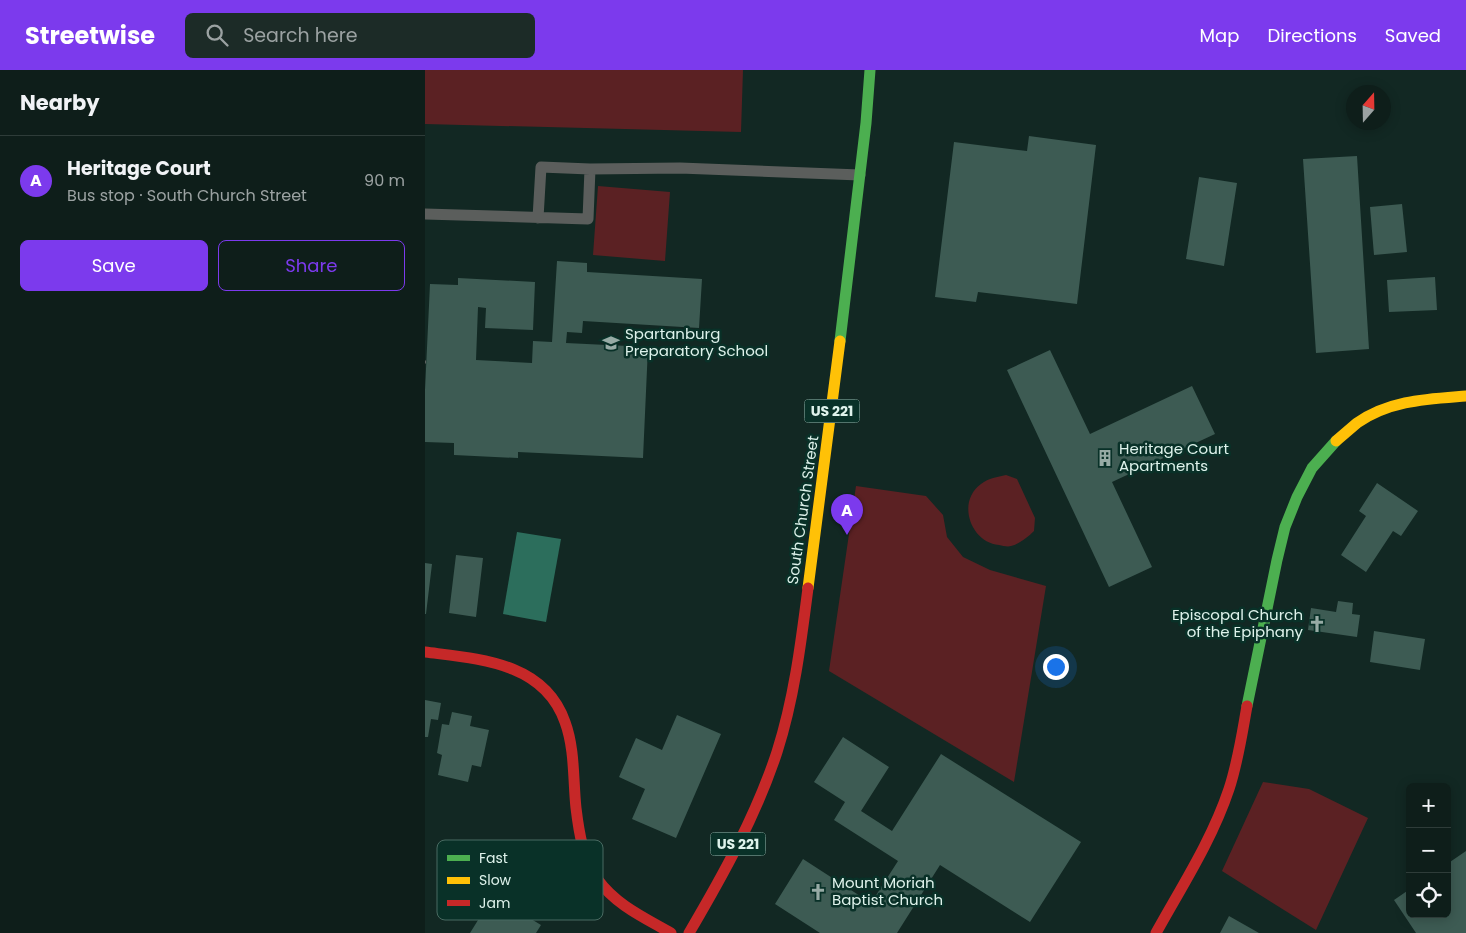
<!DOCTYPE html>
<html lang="en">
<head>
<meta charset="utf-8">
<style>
	:root { --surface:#0e1e1a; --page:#1c2b27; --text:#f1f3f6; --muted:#9ba2a2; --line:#2e3c39; --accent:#7c3aed }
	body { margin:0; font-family:Poppins,sans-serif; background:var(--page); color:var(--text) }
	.controls { position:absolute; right:15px; bottom:15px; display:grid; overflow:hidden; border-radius:8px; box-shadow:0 2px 12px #0003 }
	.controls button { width:45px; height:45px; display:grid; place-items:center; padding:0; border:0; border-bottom:1px solid var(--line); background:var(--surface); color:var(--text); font:25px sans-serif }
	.compass { position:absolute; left:921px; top:15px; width:45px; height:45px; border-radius:50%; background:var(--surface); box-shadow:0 2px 12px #0003; rotate:20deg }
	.you { position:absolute; left:630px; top:596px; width:18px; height:18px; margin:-12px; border:4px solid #fff; border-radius:50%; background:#1a73e8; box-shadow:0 0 0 8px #1a73e833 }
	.badge { display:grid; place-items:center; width:32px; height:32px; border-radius:50%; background:var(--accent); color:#fff; font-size:16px; font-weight:700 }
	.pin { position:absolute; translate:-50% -41px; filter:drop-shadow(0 1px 2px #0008) }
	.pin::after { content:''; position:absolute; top:26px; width:18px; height:15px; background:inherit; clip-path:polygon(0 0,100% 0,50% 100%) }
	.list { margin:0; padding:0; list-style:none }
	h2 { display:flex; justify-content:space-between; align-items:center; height:65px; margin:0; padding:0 20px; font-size:21px }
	h2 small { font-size:16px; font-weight:400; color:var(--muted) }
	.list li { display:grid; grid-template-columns:32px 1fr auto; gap:15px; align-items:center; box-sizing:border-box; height:90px; padding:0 20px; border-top:1px solid var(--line) }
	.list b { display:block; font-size:19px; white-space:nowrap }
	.list p { margin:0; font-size:16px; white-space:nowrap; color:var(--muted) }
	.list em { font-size:16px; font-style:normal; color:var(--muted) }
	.actions { display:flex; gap:10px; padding:15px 20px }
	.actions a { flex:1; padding:11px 0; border:1px solid var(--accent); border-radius:8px; text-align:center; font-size:18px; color:var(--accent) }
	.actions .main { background:var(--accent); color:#fff }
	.icon { flex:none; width:28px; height:28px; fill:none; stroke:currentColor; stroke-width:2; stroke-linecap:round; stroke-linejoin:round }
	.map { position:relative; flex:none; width:1041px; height:863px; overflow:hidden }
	header { display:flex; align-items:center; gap:30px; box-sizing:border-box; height:70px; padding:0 25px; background:var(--accent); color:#fff }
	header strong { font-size:24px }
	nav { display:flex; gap:28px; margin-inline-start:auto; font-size:18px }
	.search { width:350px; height:45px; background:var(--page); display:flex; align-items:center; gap:12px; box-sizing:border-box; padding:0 18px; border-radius:8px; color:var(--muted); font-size:19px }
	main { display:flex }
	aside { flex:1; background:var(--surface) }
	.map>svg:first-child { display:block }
	.green { fill:#5b2123 }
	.water { fill:#2c6e5c }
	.building { fill:#3d5b53 }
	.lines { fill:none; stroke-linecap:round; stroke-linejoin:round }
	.path { stroke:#5c6360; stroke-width:3; stroke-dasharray:2.5 4; stroke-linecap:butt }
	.lane { stroke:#5b5e5c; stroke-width:11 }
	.fast { stroke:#4caf50; stroke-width:11 }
	.slow { stroke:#ffc107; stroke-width:11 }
	.jam { stroke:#c62828; stroke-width:11 }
	.labels { text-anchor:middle; stroke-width:5; stroke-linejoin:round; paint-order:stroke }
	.shield { fill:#093128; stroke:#9eb8b0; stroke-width:1 }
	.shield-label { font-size:14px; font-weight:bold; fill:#def2eb }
	.poi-label { font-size:15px; fill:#def2eb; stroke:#093128; text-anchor:start }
	.street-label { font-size:15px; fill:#def2eb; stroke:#093128 }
	.key { fill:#093128; stroke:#496b62; stroke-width:1 }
	.key-label { font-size:14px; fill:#def2eb }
</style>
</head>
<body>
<header>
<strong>Streetwise</strong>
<div class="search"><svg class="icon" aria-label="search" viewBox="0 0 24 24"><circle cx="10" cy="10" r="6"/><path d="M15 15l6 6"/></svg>Search here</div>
<nav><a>Map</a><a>Directions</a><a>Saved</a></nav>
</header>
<main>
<aside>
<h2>Nearby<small></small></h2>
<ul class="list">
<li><span class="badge">A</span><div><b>Heritage Court</b><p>Bus stop · South Church Street</p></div><em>90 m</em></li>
</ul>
<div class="actions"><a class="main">Save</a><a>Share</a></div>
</aside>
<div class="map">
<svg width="1041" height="863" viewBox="0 0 1041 863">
	<rect width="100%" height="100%" fill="#122823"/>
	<!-- green -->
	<path class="green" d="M0,0H318L316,62L0,54Z
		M173,116L245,122L240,191L168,185Z
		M581,405L592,409L610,448L609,461C603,467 594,474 586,476C583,477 578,476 574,475C546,473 531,432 556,414C564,408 572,407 581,405Z
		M431,416L501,426L518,445L522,467L538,487L565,500L621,516L589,712L404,601Z
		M838,712L884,719L943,748L891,860L797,801Z"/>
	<!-- water -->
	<path class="water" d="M92,462L136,469L121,552L78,544Z"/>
	<!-- building -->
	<path class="building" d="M604,66L671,75L652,234L553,222L551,232L510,227L529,72L602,81Z
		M932,86L944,279L891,283L878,89Z
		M774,107L812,113L799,196L761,189Z
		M977,134L982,182L949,185L945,137Z
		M132,191L162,193V202L277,209L274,258L158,251L157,263L142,262L141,273L223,277L218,388L93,382V388L29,385V373L0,372V320L5,214L33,215V208L110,212L108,260L60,258L61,238L53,237L51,290L107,293L108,271L127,272Z
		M1010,207L1012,240L964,242L962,210Z
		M625,280L665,364L767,316L790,364L687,412L727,497L684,517L582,300Z
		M952,413L993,441L976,466L968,461L941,502L916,485L941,446L934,441Z
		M31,485L58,488L51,547L24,543Z
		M0,493L7,494L1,544H0Z
		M913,531L928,533L927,544L935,545L932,567L883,560L886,538L911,542Z
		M949,561L1000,569L995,600L945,592Z
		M0,630L16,633L13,650L6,649L3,667H0Z
		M27,642L47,646L45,656L64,660L56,697L47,695L43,712L13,705L17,685L12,683L17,654L24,655Z
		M252,645L296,664L251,768L207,749L220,719L194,707L211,668L237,680Z
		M418,667L464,697L436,741L467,761L516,684L656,772L605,852L515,795L472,863H395L350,834L378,789L446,833L473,791L409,750L420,732L389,712Z
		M1041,781V863H991L969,830L985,819V844H1022V794Z
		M68,826L116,855L111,863H45Z
		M804,846L834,863H795Z"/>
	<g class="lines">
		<!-- path -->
		<path class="path" d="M0,292H1"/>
		<!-- lane -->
		<path class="lane" d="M0,144L163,149L165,99
			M113,148L116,97L165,99L255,98L435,105"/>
		<!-- fast -->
		<path class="fast" d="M415,271L441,53L445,0
			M822,636L852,490L860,457L872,427L887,398L911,371"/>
		<!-- slow -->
		<path class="slow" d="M911,371C918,365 925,359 932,353C965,330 1003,329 1041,326
			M383,518L415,271"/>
		<!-- jam -->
		<path class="jam" d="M0,582C54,589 119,592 140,652C150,679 148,710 151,738C154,763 158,789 173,810C191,835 220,848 246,863
			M264,863C298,805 331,746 352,682C369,629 376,573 383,518
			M731,863C757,816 787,770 804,719C813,692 817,664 822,636"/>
	</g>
	<!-- icons -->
	<defs>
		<g id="school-bare" transform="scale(1.35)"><path d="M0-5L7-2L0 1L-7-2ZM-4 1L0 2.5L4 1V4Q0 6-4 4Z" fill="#97aba5" stroke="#093128" stroke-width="2.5" paint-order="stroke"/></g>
		<g id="building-bare" transform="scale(1.35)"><path d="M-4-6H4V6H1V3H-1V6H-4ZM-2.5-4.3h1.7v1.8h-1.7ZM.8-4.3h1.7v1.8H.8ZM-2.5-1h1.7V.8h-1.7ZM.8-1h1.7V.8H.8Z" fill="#97aba5" stroke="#093128" stroke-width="2.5" paint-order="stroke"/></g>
		<g id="church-bare" transform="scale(1.35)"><path d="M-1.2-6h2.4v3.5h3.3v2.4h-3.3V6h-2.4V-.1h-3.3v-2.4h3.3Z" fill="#97aba5" stroke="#093128" stroke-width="2.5" paint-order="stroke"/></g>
	</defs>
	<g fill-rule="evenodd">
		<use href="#school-bare" x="186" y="273"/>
		<use href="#building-bare" x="680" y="388"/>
		<use href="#church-bare" x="892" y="554"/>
		<use href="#church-bare" x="393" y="822"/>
	</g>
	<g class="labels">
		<!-- shield labels -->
		<g class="shield">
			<rect x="379.5" y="329.5" width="55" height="23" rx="4"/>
			<rect x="285.5" y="762.5" width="55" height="23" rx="4"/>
		</g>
		<g class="shield-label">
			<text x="407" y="346">US 221</text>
			<text x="313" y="779">US 221</text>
		</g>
		<!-- poi labels -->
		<g class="poi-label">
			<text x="200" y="269">Spartanburg<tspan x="200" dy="17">Preparatory School</tspan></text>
			<text x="694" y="384">Heritage Court<tspan x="694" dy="17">Apartments</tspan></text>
			<text x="878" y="550" text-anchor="end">Episcopal Church<tspan x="878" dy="17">of the Epiphany</tspan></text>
			<text x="407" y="818">Mount Moriah<tspan x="407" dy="17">Baptist Church</tspan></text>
		</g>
		<!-- street labels -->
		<g class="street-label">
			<text transform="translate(378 440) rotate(-82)" y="5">South Church Street</text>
		</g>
	</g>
	<!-- legend -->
	<rect x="12" y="770" width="166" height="80" rx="8" class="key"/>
	<rect x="22" y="785" width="23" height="6" fill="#4caf50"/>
	<rect x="22" y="807" width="23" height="7" fill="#ffc107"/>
	<rect x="22" y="830" width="23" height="6" fill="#c62828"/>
	<g class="key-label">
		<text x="54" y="793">Fast</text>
		<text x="54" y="815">Slow</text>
		<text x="54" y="838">Jam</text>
	</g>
</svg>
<div class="controls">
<button>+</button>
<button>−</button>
<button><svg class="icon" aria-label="locate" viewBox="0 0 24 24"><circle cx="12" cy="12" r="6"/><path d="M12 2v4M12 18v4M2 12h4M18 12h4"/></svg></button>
</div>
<svg class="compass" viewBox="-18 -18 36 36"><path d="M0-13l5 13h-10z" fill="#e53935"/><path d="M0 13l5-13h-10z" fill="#9ba2a2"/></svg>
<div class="you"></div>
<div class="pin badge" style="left:422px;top:465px">A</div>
</div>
</main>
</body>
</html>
